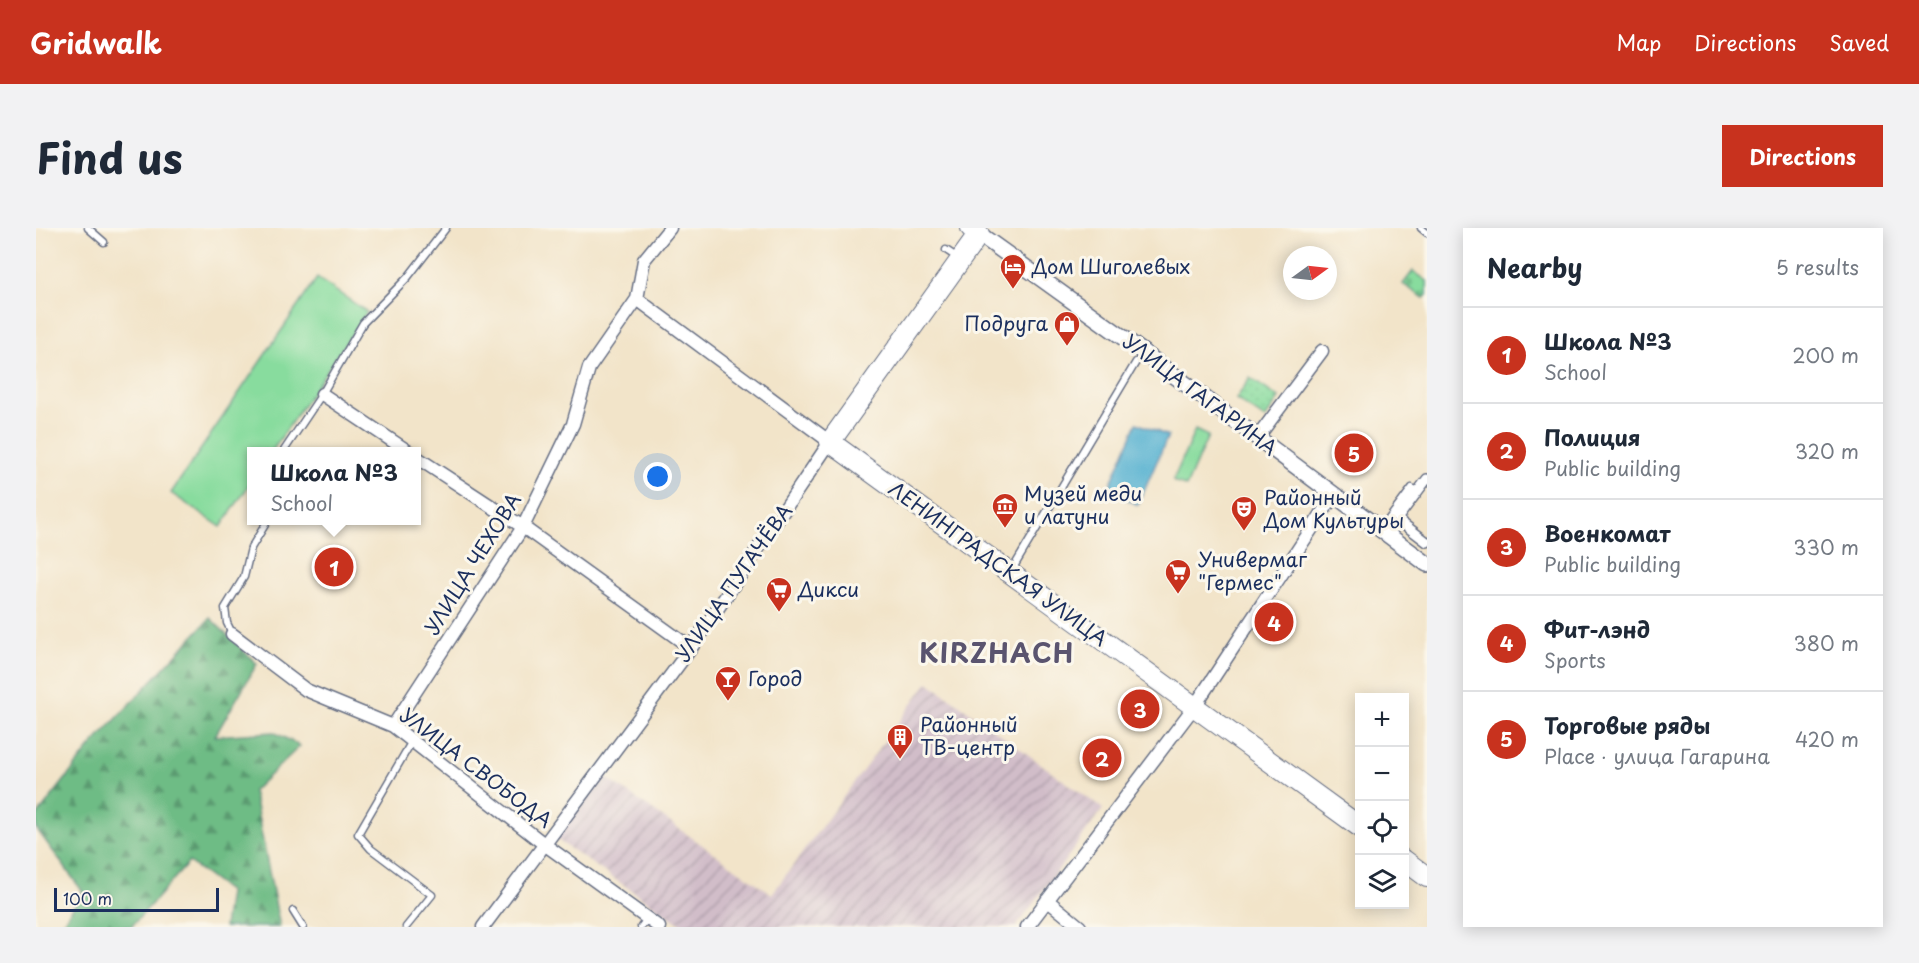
<!DOCTYPE html>
<html lang="en">
<head>
<meta charset="utf-8">
<style>
	:root { --surface:#fff; --page:#f2f2f3; --text:#1f2937; --muted:#747a83; --line:#e0e1e3; --accent:#c8321e }
	body { margin:0; font-family:"Playpen Sans",sans-serif; background:var(--page); color:var(--text) }
	.controls { position:absolute; right:18px; bottom:18px; display:grid; overflow:hidden; border-radius:0px; box-shadow:0 3px 15px #0003 }
	.controls button { width:54px; height:54px; display:grid; place-items:center; padding:0; border:0; border-bottom:2px solid var(--line); background:var(--surface); color:var(--text); font:30px sans-serif }
	.compass { position:absolute; left:1247px; top:18px; width:54px; height:54px; border-radius:50%; background:var(--surface); box-shadow:0 3px 15px #0003; rotate:75deg }
	.scale { position:absolute; left:18px; bottom:15px; width:165px; box-sizing:border-box; padding-left:6px; border:3px solid #1b2f5e; border-top:0; font-size:16px; line-height:21px; white-space:nowrap; color:#1b2f5e; -webkit-text-stroke:4px #fbf7ec; paint-order:stroke }
	.you { position:absolute; left:622px; top:249px; width:21px; height:21px; margin:-15px; border:4px solid #fff; border-radius:50%; background:#1a73e8; box-shadow:0 0 0 9px #1a73e833 }
	.badge { display:grid; place-items:center; width:39px; height:39px; border-radius:50%; background:var(--accent); color:#fff; font-size:20px; font-weight:700 }
	.pin { position:absolute; translate:-50% -50%; border:3px solid #fff; box-shadow:0 2px 6px #0006 }
	.popup { position:absolute; left:211px; top:219px; width:174px; height:78px; box-sizing:border-box; display:grid; place-content:center; border-radius:0px; background:var(--surface); filter:drop-shadow(0 2px 4px #0005); font-size:20px; white-space:nowrap; color:var(--muted) }
	.popup b { font-size:22px; color:var(--text) }
	.popup::after { content:''; position:absolute; left:50%; top:100%; margin-left:-12px; border:12px solid transparent; border-top-color:var(--surface) }
	.list { margin:0; padding:0; list-style:none }
	h2 { display:flex; justify-content:space-between; align-items:center; height:78px; margin:0; padding:0 24px; font-size:26px }
	h2 small { font-size:20px; font-weight:400; color:var(--muted) }
	.list li { display:grid; grid-template-columns:39px 1fr auto; gap:18px; align-items:center; box-sizing:border-box; height:96px; padding:0 24px; border-top:2px solid var(--line) }
	.list b { display:block; font-size:22px; white-space:nowrap }
	.list p { margin:0; font-size:20px; white-space:nowrap; color:var(--muted) }
	.list em { font-size:20px; font-style:normal; color:var(--muted) }
	.icon { flex:none; width:33px; height:33px; fill:none; stroke:currentColor; stroke-width:2; stroke-linecap:round; stroke-linejoin:round }
	.map { position:relative; flex:none; width:1391px; height:699px; overflow:hidden; border-radius:0px }
	header { display:flex; align-items:center; gap:36px; box-sizing:border-box; height:84px; padding:0 30px; background:var(--accent); color:#fff }
	header strong { font-size:28px }
	nav { display:flex; gap:33px; margin-inline-start:auto; font-size:21px }
	.intro { display:flex; align-items:center; justify-content:space-between; box-sizing:border-box; height:144px; padding:0 36px }
	h1 { margin:0; font-size:42px }
	.button { padding:15px 27px; border-radius:0px; background:var(--accent); color:#fff; font-size:21px; font-weight:700 }
	main { display:flex; gap:36px; padding:0 36px }
	aside { flex:1; background:var(--surface); border-radius:0px; box-shadow:0 3px 15px #0003 }
	.map>svg:first-child { display:block }
	.industrial { fill:url(#industrial-furrows) }
	.grass { fill:url(#grass-dots); stroke:#52867e; stroke-width:1.5 }
	.forest { fill:url(#forest-firs); stroke:#447672; stroke-width:1.5 }
	.cemetery { fill:url(#cemetery-stones); stroke:#52867e; stroke-width:1.5 }
	.green { fill:#88dc9e; stroke:#52867e; stroke-width:1.5 }
	.water { fill:#52b0d0; stroke:#367097; stroke-width:1.5 }
	.lines { fill:none; stroke-linecap:round; stroke-linejoin:round }
	.service-casing { stroke:#666e83; stroke-width:9 }
	.pedestrian-casing { stroke:#666e83; stroke-width:12 }
	.minor-casing { stroke:#666e83; stroke-width:15 }
	.tertiary-casing { stroke:#666e83; stroke-width:18 }
	.primary-casing { stroke:#666e83; stroke-width:22 }
	.service { stroke:#fff; stroke-width:6 }
	.pedestrian { stroke:#fff; stroke-width:9 }
	.minor { stroke:#fff; stroke-width:12 }
	.tertiary { stroke:#fff; stroke-width:15 }
	.primary { stroke:#fff; stroke-width:20 }
	.labels { text-anchor:middle; stroke-width:6; stroke-linejoin:round; paint-order:stroke }
	.poi-label { font-size:20px; fill:#1b2f5e; stroke:#fbf7ec; text-anchor:start }
	.street-label { font-size:20px; fill:#1b2f5e; stroke:#fbf7ec }
	.district-label { font-size:26px; font-weight:bold; letter-spacing:1.5px; fill:#5a546f; stroke:#fbf7ec }
</style>
</head>
<body>
<header>
<strong>Gridwalk</strong>
<nav><a>Map</a><a>Directions</a><a>Saved</a></nav>
</header>
<div class="intro"><h1>Find us</h1><a class="button">Directions</a></div>
<main>
<div class="map">
<svg width="1391" height="699" viewBox="0 0 1391 699">
	<defs>
		<pattern id="industrial-furrows" width="10" height="10" patternUnits="userSpaceOnUse" patternTransform="scale(1.5)"><rect width="10" height="10" fill="#d1bdc9"/><path d="M-1 1l2-2M0 10L10 0M9 11l2-2" fill="none" stroke="#a99aa6"/></pattern>
		<pattern id="grass-dots" width="8" height="8" patternUnits="userSpaceOnUse" patternTransform="scale(1.5)"><rect width="8" height="8" fill="#88dc9e"/><path d="M2 2h.1M6 6h.1" fill="none" stroke="#75bd8a" stroke-width="1.8" stroke-linecap="round"/></pattern>
		<pattern id="forest-firs" width="22" height="20" patternUnits="userSpaceOnUse" patternTransform="scale(1.5)"><rect width="22" height="20" fill="#6ebc85"/><path d="M5 1l3.5 6h-7zM16 11l3.5 6h-7z" fill="#5a9970"/></pattern>
		<pattern id="cemetery-stones" width="16" height="16" patternUnits="userSpaceOnUse" patternTransform="scale(1.5)"><rect width="16" height="16" fill="#88dc9e"/><path d="M2 7V4a2 2 0 0 1 4 0v3zM10 15v-3a2 2 0 0 1 4 0v3z" fill="#75bd8a"/></pattern>
	</defs>
	<rect width="100%" height="100%" fill="#fbf7ec"/>
	<filter id="ink" filterUnits="userSpaceOnUse"><feTurbulence type="fractalNoise" baseFrequency=".0167" numOctaves="2"/><feDisplacementMap in="SourceGraphic" scale="12" xChannelSelector="R" yChannelSelector="G"/><feConvolveMatrix kernelMatrix="1 2 1 2 8 2 1 2 1" color-interpolation-filters="sRGB"/></filter>
	<filter id="wash" filterUnits="userSpaceOnUse"><feTurbulence type="fractalNoise" baseFrequency=".008" numOctaves="4" result="noise"/><feDisplacementMap in="SourceGraphic" scale="24" xChannelSelector="R" yChannelSelector="G"/><feGaussianBlur stdDeviation="1.35" result="paint"/><feColorMatrix in="noise" values="0 0 0 0 0 0 0 0 0 0 0 0 0 0 0 0 0 1.4 0 .05"/><feComposite in="paint" operator="in"/></filter>
	<g filter="url(#wash)">
		<rect width="100%" height="100%" fill="#f2e4c9"/>
		<!-- industrial -->
		<path class="industrial" d="M892,454L1067,581L980,699H649L520,611L568,548L736,666Z"/>
		<!-- grass -->
		<path class="grass" d="M1214,150L1243,170L1229,191L1200,171Z"/>
		<!-- forest -->
		<path class="forest" d="M174,390L221,436L179,508L238,504L264,518L217,563L244,699H188L193,664L153,634L95,699H24L47,664L0,600V589L55,518Z"/>
		<!-- cemetery -->
		<path class="cemetery" d="M1377,43L1391,53V67L1388,70L1367,56Z"/>
		<!-- green -->
		<path class="green" d="M281,50L331,84L236,223L216,224L215,254L185,299L135,265Z
			M1159,202L1172,208L1150,259L1137,253Z"/>
		<!-- water -->
		<path class="water" d="M1101,195L1132,208L1102,277L1072,262Z"/>
	</g>
	<g filter="url(#ink)">
		<g class="lines">
			<!-- service casing -->
			<g class="service-casing">
				<path id="service" d="M52,0L68,14
					M1385,0L1391,5
					M910,22L922,30
					M247,224L286,166L327,95L372,49L410,0
					M1346,300L1376,260
					M976,342L1100,134
					M196,405L191,395L189,380L208,349L215,320L232,292
					M257,683L267,699
					M370,699L396,667L335,621L322,606L376,513
					M605,699L611,691"/>
			</g>
			<!-- pedestrian casing -->
			<g class="pedestrian-casing">
				<path id="pedestrian" d="M1391,251L1361,291L1391,314"/>
			</g>
			<!-- minor casing -->
			<g class="minor-casing">
				<path id="minor" d="M286,166L373,224
					M1221,210L1286,123
					M380,229L487,299L655,420
					M196,406L270,462L357,498L508,616L623,699
					M357,498L487,299L537,196L553,140L601,71L608,32L634,0
					M1011,672L1044,699
					M447,699L655,420L794,214L601,71
					M991,699L1158,479L1298,267"/>
			</g>
			<!-- tertiary casing -->
			<g class="tertiary-casing">
				<path id="tertiary" d="M943,6L1092,113L1391,336"/>
			</g>
			<!-- primary casing -->
			<g class="primary-casing">
				<path id="primary" d="M935,0L943,6L794,214L1324,599
					M1368,632L1391,649"/>
			</g>
			<!-- service -->
			<use href="#service" class="service"/>
			<!-- pedestrian -->
			<use href="#pedestrian" class="pedestrian"/>
			<!-- minor -->
			<use href="#minor" class="minor"/>
			<!-- tertiary -->
			<use href="#tertiary" class="tertiary"/>
			<!-- primary -->
			<use href="#primary" class="primary"/>
		</g>
	</g>
	<!-- icons -->
	<defs>
		<g id="hotel-pin" transform="scale(1.35)"><path d="M0 17L-7.5 6A9.5 9.5 0 1 1 7.5 6Z" fill="#c8321e" stroke="#fbf7ec"/><path d="M-6-4.5h1.5V1H6V5H4.5V3h-9V5H-6ZM-4 0a1.8 1.8 0 1 1 3.6 0ZM.5 0V-2.5h3Q6-2.5 6 0Z" fill="#fff"/></g>
		<g id="shop-pin" transform="scale(1.35)"><path d="M0 17L-7.5 6A9.5 9.5 0 1 1 7.5 6Z" fill="#c8321e" stroke="#fbf7ec"/><path d="M-5-2.5h2.3a2.7 3.5 0 0 1 5.4 0H5L5.5 6h-11ZM-1.5-2.5h3a1.5 2.3 0 0 0-3 0Z" fill="#fff"/></g>
		<g id="museum-pin" transform="scale(1.35)"><path d="M0 17L-7.5 6A9.5 9.5 0 1 1 7.5 6Z" fill="#c8321e" stroke="#fbf7ec"/><path d="M0-6L6-3V-2H-6V-3ZM-5-1h2V3h-2ZM-1-1h2V3h-2ZM3-1h2V3H3ZM-6 4H6V6H-6Z" fill="#fff"/></g>
		<g id="theatre-pin" transform="scale(1.35)"><path d="M0 17L-7.5 6A9.5 9.5 0 1 1 7.5 6Z" fill="#c8321e" stroke="#fbf7ec"/><path d="M-5-5.5Q0-4 5-5.5V0Q5 5 0 6Q-5 5-5 0ZM-3.3-2.5H-1v1.5H-3.3ZM1-2.5H3.3v1.5H1ZM-2.8 1Q0 5.5 2.8 1Z" fill="#fff"/></g>
		<g id="supermarket-pin" transform="scale(1.35)"><path d="M0 17L-7.5 6A9.5 9.5 0 1 1 7.5 6Z" fill="#c8321e" stroke="#fbf7ec"/><path d="M-6-5.5h2.5l.6 2H6L4.5 2H-2.5L-4.4-4H-6ZM-1.5 3.2a1.3 1.3 0 1 0 .1 0ZM3 3.2a1.3 1.3 0 1 0 .1 0Z" fill="#fff"/></g>
		<g id="bar-pin" transform="scale(1.35)"><path d="M0 17L-7.5 6A9.5 9.5 0 1 1 7.5 6Z" fill="#c8321e" stroke="#fbf7ec"/><path d="M-6-5H6L.8 .8V4.5H3.5V6h-7V4.5H-.8V.8Z" fill="#fff"/></g>
		<g id="building-pin" transform="scale(1.35)"><path d="M0 17L-7.5 6A9.5 9.5 0 1 1 7.5 6Z" fill="#c8321e" stroke="#fbf7ec"/><path d="M-4-6H4V6H1V3H-1V6H-4ZM-2.5-4.3h1.7v1.8h-1.7ZM.8-4.3h1.7v1.8H.8ZM-2.5-1h1.7V.8h-1.7ZM.8-1h1.7V.8H.8Z" fill="#fff"/></g>
	</defs>
	<g fill-rule="evenodd">
		<use href="#hotel-pin" x="977" y="39"/>
		<use href="#shop-pin" x="1031" y="96"/>
		<use href="#museum-pin" x="969" y="278"/>
		<use href="#theatre-pin" x="1208" y="281"/>
		<use href="#supermarket-pin" x="1142" y="344"/>
		<use href="#supermarket-pin" x="743" y="362"/>
		<use href="#bar-pin" x="692" y="451"/>
		<use href="#building-pin" x="864" y="509"/>
	</g>
	<g class="labels">
		<!-- poi labels -->
		<g class="poi-label">
			<text x="996" y="46">Дом Шиголевых</text>
			<text x="1012" y="103" text-anchor="end">Подруга</text>
			<text x="988" y="273">Музей меди<tspan x="988" dy="23">и латуни</tspan></text>
			<text x="1228" y="277">Районный<tspan x="1228" dy="23">Дом Культуры</tspan></text>
			<text x="1162" y="339">Универмаг<tspan x="1162" dy="23">"Гермес"</tspan></text>
			<text x="762" y="369">Дикси</text>
			<text x="712" y="458">Город</text>
			<text x="884" y="504">Районный<tspan x="884" dy="23">ТВ-центр</tspan></text>
		</g>
		<!-- street labels -->
		<g class="street-label">
			<text transform="translate(1164 167) rotate(37)" y="7">УЛИЦА ГАГАРИНА</text>
			<text transform="translate(437 336) rotate(-58)" y="7">УЛИЦА ЧЕХОВА</text>
			<text transform="translate(962 336) rotate(36)" y="7">ЛЕНИНГРАДСКАЯ УЛИЦА</text>
			<text transform="translate(698 355) rotate(-55)" y="7">УЛИЦА ПУГАЧЁВА</text>
			<text transform="translate(440 540) rotate(37)" y="7">УЛИЦА СВОБОДА</text>
		</g>
		<!-- district labels -->
		<g class="district-label">
			<text x="961" y="435">KIRZHACH</text>
		</g>
	</g>
</svg>
<div class="controls">
<button>+</button>
<button>−</button>
<button><svg class="icon" aria-label="locate" viewBox="0 0 24 24"><circle cx="12" cy="12" r="6"/><path d="M12 2v4M12 18v4M2 12h4M18 12h4"/></svg></button>
<button><svg class="icon" aria-label="layers" viewBox="0 0 24 24"><path d="M12 4l9 5-9 5-9-5zM3 14l9 5 9-5"/></svg></button>
</div>
<svg class="compass" viewBox="-18 -18 36 36"><path d="M0-13l5 13h-10z" fill="#e53935"/><path d="M0 13l5-13h-10z" fill="#747a83"/></svg>
<div class="scale">100 m</div>
<div class="you"></div>
<div class="pin badge" style="left:298px;top:339px">1</div>
<div class="popup"><b>Школа №3</b>School</div>
<div class="pin badge" style="left:1066px;top:530px">2</div>
<div class="pin badge" style="left:1104px;top:481px">3</div>
<div class="pin badge" style="left:1238px;top:394px">4</div>
<div class="pin badge" style="left:1318px;top:225px">5</div>
</div>
<aside>
<h2>Nearby<small>5 results</small></h2>
<ul class="list">
<li><span class="badge">1</span><div><b>Школа №3</b><p>School</p></div><em>200 m</em></li>
<li><span class="badge">2</span><div><b>Полиция</b><p>Public building</p></div><em>320 m</em></li>
<li><span class="badge">3</span><div><b>Военкомат</b><p>Public building</p></div><em>330 m</em></li>
<li><span class="badge">4</span><div><b>Фит-лэнд</b><p>Sports</p></div><em>380 m</em></li>
<li><span class="badge">5</span><div><b>Торговые ряды</b><p>Place · улица Гагарина</p></div><em>420 m</em></li>
</ul>
</aside>
</main>
</body>
</html>
